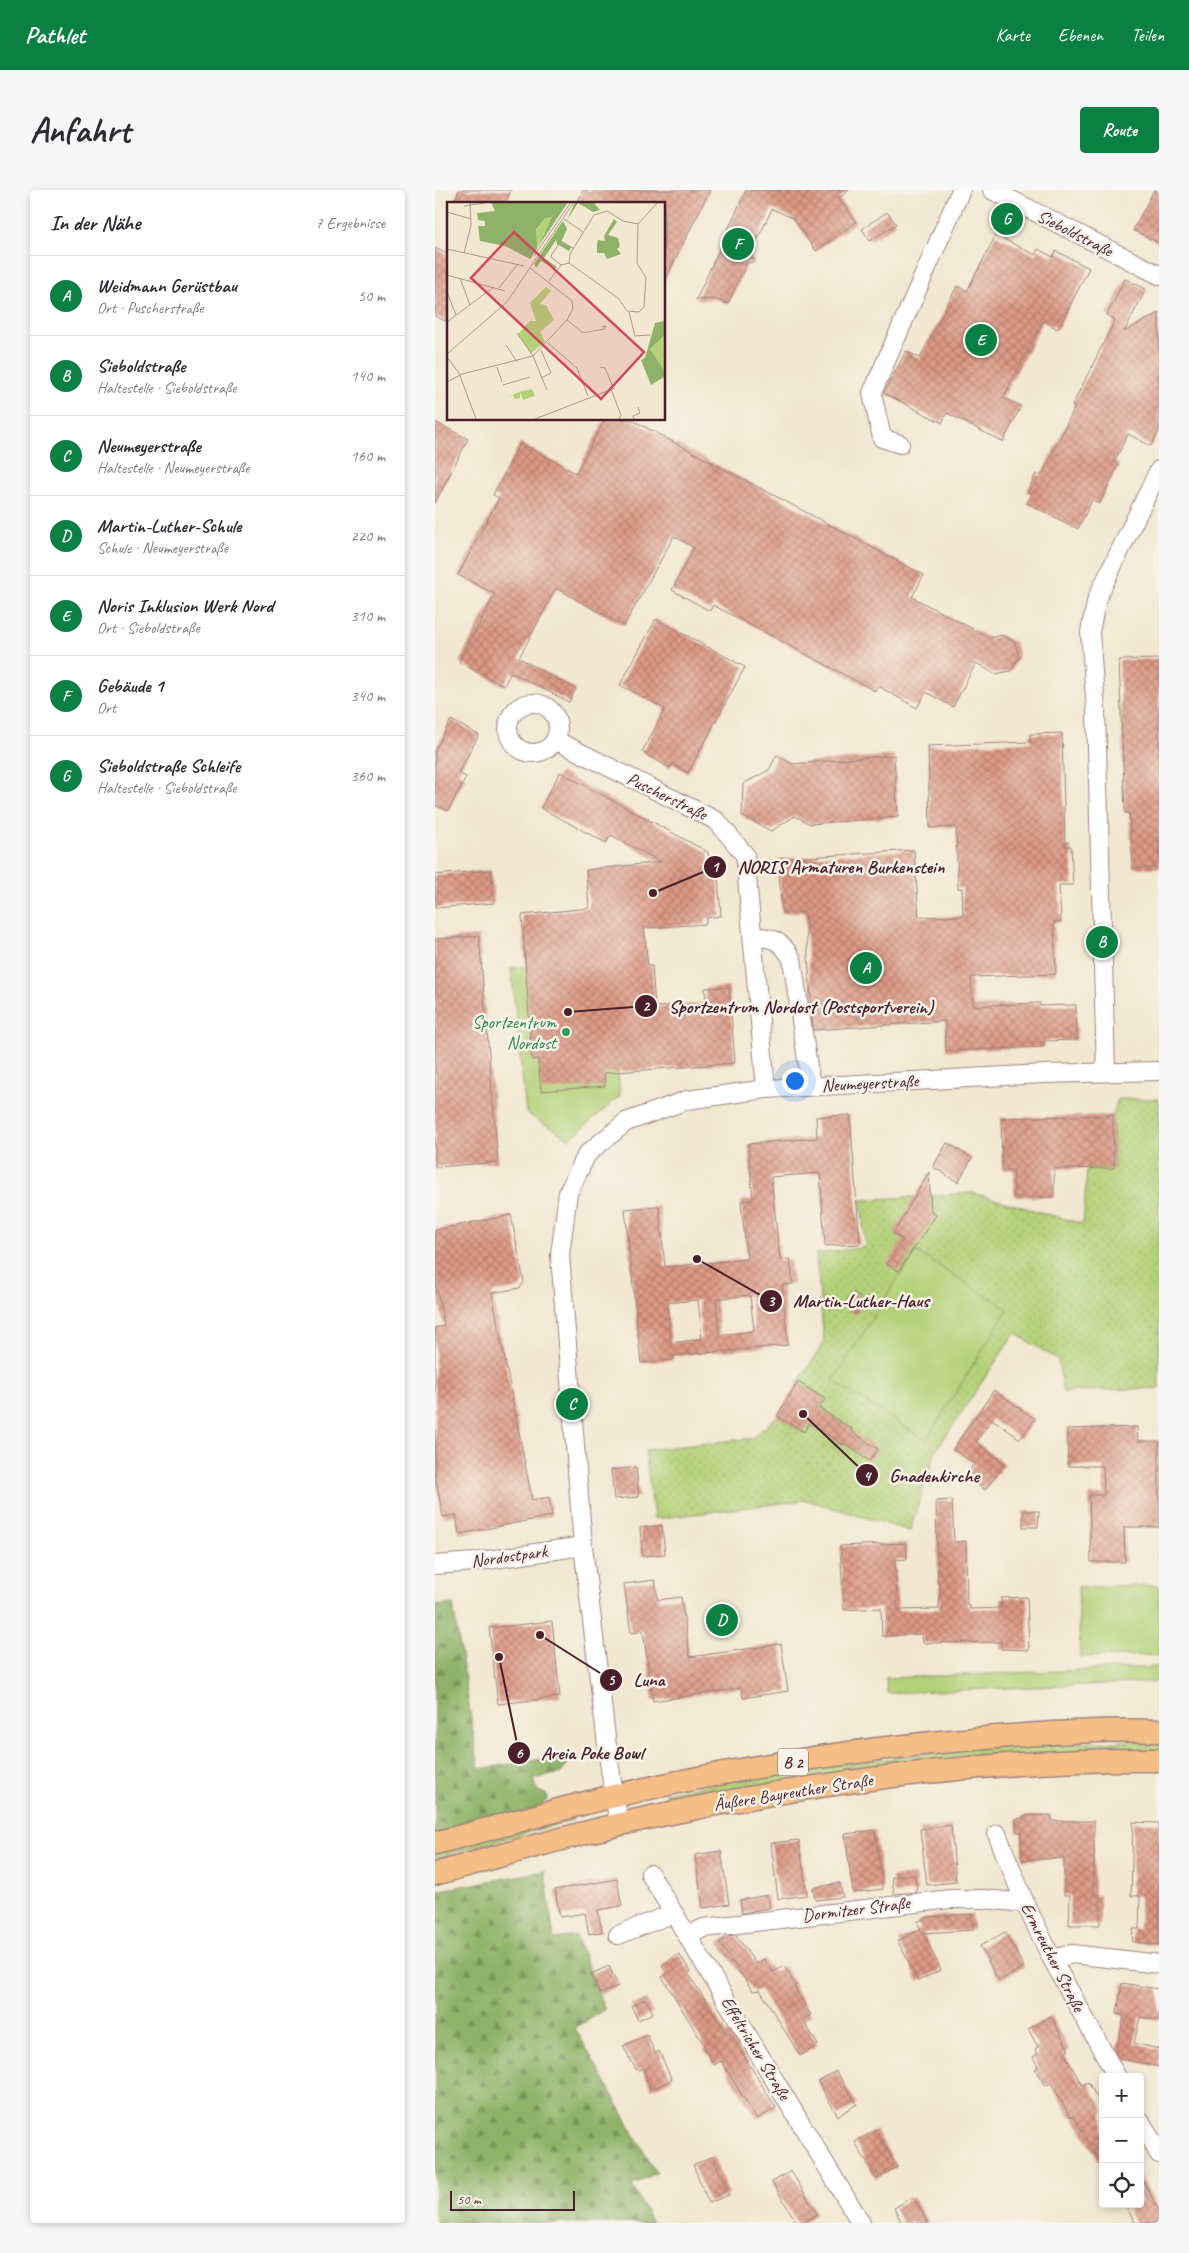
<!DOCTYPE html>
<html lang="de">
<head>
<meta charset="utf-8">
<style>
	:root { --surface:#fff; --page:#f7f7f7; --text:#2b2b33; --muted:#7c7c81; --line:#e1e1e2; --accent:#0b8043 }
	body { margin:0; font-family:Caveat,sans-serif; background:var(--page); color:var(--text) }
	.controls { position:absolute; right:15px; bottom:15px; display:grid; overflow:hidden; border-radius:5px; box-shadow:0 2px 8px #0003 }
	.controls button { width:45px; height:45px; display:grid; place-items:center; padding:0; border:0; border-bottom:1px solid var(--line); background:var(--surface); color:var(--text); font:25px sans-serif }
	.scale { position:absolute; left:15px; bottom:12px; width:125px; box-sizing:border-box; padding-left:5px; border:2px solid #4a1f2b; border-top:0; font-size:14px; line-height:18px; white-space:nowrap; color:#4a1f2b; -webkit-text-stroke:4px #f7f3e8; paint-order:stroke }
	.you { position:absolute; left:359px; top:890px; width:18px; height:18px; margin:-12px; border:4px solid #fff; border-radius:50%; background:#1a73e8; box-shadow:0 0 0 8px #1a73e833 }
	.badge { display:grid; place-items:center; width:32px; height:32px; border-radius:50%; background:var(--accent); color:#fff; font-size:16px; font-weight:700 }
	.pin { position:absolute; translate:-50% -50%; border:2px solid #fff; box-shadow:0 1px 5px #0006 }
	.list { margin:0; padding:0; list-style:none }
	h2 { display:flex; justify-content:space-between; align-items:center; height:65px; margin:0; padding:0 20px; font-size:21px }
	h2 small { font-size:16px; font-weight:400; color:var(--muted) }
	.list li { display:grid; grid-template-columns:32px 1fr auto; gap:15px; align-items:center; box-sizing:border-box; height:80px; padding:0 20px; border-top:1px solid var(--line) }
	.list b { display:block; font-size:19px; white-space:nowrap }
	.list p { margin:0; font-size:16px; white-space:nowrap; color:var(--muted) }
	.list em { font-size:16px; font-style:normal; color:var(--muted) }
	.icon { flex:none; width:28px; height:28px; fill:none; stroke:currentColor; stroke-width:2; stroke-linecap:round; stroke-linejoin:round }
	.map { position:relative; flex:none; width:724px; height:2033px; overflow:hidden; border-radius:5px }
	header { display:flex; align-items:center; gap:30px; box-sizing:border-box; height:70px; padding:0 25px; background:var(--accent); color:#fff }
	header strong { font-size:24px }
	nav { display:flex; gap:28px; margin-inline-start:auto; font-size:18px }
	.intro { display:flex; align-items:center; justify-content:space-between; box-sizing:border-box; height:120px; padding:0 30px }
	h1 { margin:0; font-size:35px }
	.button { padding:12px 22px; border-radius:5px; background:var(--accent); color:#fff; font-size:18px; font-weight:700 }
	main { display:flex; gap:30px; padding:0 30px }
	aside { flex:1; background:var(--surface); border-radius:5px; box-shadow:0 2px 8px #0003 }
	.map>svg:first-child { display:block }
	.green { fill:url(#green-dots); stroke:#7e7852 }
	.forest { fill:url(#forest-firs); stroke:#6c694a }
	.pitch { fill:#b3d178; stroke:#7e7852 }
	.building { fill:url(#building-cross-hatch); fill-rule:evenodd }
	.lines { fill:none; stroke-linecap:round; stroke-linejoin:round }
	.minor-casing { stroke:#9e837e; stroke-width:20 }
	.major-casing { stroke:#9e837e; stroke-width:25 }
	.minor { stroke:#fff; stroke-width:18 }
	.major { stroke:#f6be87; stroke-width:22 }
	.leisure-dot { fill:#2e9e5b; stroke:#f7f3e8; stroke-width:2 }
	.labels { text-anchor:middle; stroke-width:5; stroke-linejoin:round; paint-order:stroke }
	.shield { fill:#f7f3e8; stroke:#7e5f64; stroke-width:1 }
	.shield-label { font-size:16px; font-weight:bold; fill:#4a1f2b }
	.street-label { font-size:18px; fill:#4a1f2b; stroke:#f7f3e8 }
	.leisure-label { font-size:18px; fill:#27864d; stroke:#f7f3e8; text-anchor:end }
	.inset-road { fill:none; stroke:#af978e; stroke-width:1 }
	.view { fill:#d1495b; fill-opacity:0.15; stroke:#d1495b; stroke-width:2.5 }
	.inset-edge { fill:none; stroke:#4a1f2b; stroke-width:2.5 }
	.leader { fill:none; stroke:#4a1f2b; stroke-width:2 }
	.callout-dot { fill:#4a1f2b; stroke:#f7f3e8; stroke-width:2 }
	.mark-label { font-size:15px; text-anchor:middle; font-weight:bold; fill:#fff }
	.callout-label { font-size:19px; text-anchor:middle; font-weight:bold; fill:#4a1f2b; stroke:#f7f3e8; stroke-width:5; stroke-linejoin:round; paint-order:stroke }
</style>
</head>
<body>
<header>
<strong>Pathlet</strong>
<nav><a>Karte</a><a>Ebenen</a><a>Teilen</a></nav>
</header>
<div class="intro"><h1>Anfahrt</h1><a class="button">Route</a></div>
<main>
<aside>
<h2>In der Nähe<small>7 Ergebnisse</small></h2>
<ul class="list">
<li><span class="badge">A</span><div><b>Weidmann Gerüstbau</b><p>Ort · Puscherstraße</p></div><em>50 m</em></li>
<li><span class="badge">B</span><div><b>Sieboldstraße</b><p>Haltestelle · Sieboldstraße</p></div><em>140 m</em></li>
<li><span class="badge">C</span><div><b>Neumeyerstraße</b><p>Haltestelle · Neumeyerstraße</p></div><em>160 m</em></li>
<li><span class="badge">D</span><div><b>Martin-Luther-Schule</b><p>Schule · Neumeyerstraße</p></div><em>220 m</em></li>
<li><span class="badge">E</span><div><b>Noris Inklusion Werk Nord</b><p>Ort · Sieboldstraße</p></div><em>310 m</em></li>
<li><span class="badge">F</span><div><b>Gebäude 1</b><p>Ort</p></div><em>340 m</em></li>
<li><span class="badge">G</span><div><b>Sieboldstraße Schleife</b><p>Haltestelle · Sieboldstraße</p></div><em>360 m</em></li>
</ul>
</aside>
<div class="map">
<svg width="724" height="2033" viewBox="0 0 724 2033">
	<defs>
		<pattern id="green-dots" width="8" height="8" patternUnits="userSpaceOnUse" patternTransform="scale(1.25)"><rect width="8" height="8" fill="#b3d178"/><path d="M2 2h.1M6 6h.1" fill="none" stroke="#9bb368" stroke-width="1.8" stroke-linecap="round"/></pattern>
		<pattern id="forest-firs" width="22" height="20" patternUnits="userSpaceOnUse" patternTransform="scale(1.25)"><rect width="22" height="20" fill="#8eb368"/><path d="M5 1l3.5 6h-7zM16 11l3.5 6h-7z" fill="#769156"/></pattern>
		<pattern id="building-cross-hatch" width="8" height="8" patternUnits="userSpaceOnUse" patternTransform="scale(1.25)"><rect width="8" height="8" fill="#dd9984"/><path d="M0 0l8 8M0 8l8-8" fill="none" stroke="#b57c6c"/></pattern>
	</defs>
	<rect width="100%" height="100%" fill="#f7f3e8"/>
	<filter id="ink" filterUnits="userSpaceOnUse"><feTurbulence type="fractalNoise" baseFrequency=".02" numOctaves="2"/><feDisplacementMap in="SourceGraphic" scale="10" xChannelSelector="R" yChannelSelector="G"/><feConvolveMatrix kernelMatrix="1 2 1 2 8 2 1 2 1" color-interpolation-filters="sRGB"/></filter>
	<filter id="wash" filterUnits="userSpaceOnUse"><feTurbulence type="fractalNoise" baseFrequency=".0096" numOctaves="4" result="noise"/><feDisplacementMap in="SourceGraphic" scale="20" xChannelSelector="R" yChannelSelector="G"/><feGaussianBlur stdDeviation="1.12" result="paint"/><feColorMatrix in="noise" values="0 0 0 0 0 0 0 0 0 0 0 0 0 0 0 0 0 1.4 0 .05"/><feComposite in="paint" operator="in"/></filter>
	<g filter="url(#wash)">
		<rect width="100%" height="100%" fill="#f2e7d0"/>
		<!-- green -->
		<path class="green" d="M683,909H724V1198L628,1202L623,1170L580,1143L500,1262L475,1341L371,1310L219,1329L210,1260L318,1248L342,1226L368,1242L374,1233L408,1254L417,1239L384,1218L389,1208L363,1192L389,1153L381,1064L430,1057L426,1010L538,1003L648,1034L652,978H679L678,925Z
			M724,1550V1563L233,1616L230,1603L327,1584L553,1556Z
			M137,1625L138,1630L0,1668V1661Z"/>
		<!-- forest -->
		<path class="forest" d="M18,1414L44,1579L140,1564L126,1583L99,1589L102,1600L112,1605L113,1608L105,1618L0,1645V1416Z
			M110,1681L119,1749L141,1746L170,1820L140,1838L221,1983L197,1995L217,2033H0V1701Z"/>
		<!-- pitch -->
		<path class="pitch" d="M173,770L185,906L135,949L91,923L76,778Z
			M480,1061L573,1119L491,1250L398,1191Z
			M724,1395V1465L645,1467L643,1397Z
			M724,1477V1492L452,1503L451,1488Z"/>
		<g id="blocks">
			<!-- building -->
			<path class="building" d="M24,0H76L70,14H18Z
				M148,0H275L229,92V14H142Z
				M311,0H414L404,8L421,32L381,61L358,28L337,19L315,65L320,72L312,73L293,114L280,109L261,110Z
				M719,0H724V53L698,40Z
				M452,22L461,34L435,51L427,39Z
				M561,45L600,65L603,59L618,67L621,61L654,78L623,139L608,131L568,208L586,216L568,252L512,223L507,233L449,203L471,161L485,168L522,96L532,101Z
				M0,58L14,65V133L0,126Z
				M690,89L711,99L689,142L724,123V241L716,256L693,244L679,272L684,274L664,314L657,310L643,339L592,313L597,304L592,302L601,284L606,286L640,217L637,216L680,130L672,125Z
				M170,229H195L489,385L477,407L555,448L566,445L580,452L584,467L576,481L560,484L541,473L518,517L491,502L482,518L443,496L440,501L278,415L275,421L237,400L259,358L239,346L189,436L121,398L84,468L141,499L134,512L76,482L69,496L24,472L60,404L23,385L64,308L58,305L85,253L141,283Z
				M0,232L33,249L0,313Z
				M221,429L310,477L253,583L237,574L235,578L207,562L230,519L185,495Z
				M724,469V678H698L694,623H690L684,470Z
				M16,530L44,545L23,583L31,587L13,621L0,615V560Z
				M627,543L630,656H636L638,695H624L626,732H619L621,784L536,787L538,816L605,813V816L641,815L642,850L609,851V857L511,861L510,831L378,840L370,722L347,723L343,669L479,660L484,727L528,726L527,698H523L521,637L495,638L493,556L596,552L595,544Z
				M342,565L357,574L459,565L463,627L375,634L360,626L336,641L307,626L308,594L334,580Z
				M125,582L273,662L274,673L282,672L286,726L271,728V734L209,738L213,776H217L220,817L271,813L270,798L294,797L300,873L169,883L170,896L106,901L103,869L97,870L87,725L154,718L151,680L226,672L176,645L171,653L106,618Z
				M56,680L59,713L0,718V685Z
				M44,746L63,972L0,977V749Z
				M415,925L425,1054L390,1056L385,983L336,987L345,1070L355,1069L358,1094L347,1095L353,1155L238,1166V1170L206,1173L190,1019L224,1016L230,1077L312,1069L306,1011L318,1010L313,954L382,948L381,927ZM315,1105L319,1141L284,1145L281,1109ZM263,1110L267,1149L236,1153L232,1113Z
				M678,925L679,978L619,979V1007H579V980H567L566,928Z
				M512,953L537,968L523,992L498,977Z
				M494,982L496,1022L501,1025L464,1081L452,1074L468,1050L458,1044Z
				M76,1025L89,1092L85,1098L57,1103L97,1310L114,1307L117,1326L24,1344L21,1325L8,1327L0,1286V1138L9,1136L0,1090V1040Z
				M419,1102L431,1113L420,1125L408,1114Z
				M363,1192L390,1209L384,1218L417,1239L416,1241L443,1259L434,1271L409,1253L408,1255L374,1233L369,1242L342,1226Z
				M559,1200L600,1229L585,1249L557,1229L541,1252L570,1274L550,1300L531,1285L539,1274L518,1259Z
				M702,1237L703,1251H724V1337H689L690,1372H656L654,1305H669L668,1276H633L632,1239Z
				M201,1277L204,1307L179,1309L176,1280Z
				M517,1310L519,1352L531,1351L532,1416H535V1419L566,1418V1408L592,1407L594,1460L566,1459V1452L488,1453L487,1444L447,1446L446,1418L409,1420L405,1356L471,1353L472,1369L460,1370L463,1420L504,1419L505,1394H503L501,1311Z
				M588,1321H604L603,1337H588Z
				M227,1335L230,1364L207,1366L205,1338Z
				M220,1390L223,1410L246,1407L255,1467L346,1454L353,1501L308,1508L306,1498L218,1511L208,1441L196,1443L189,1394Z
				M117,1431L125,1507L63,1514L54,1438Z
				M616,1625L617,1631H659V1705H665V1735H634L635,1705H629V1668L587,1670L586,1642H582L581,1629L588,1628V1626Z
				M698,1632L724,1633V1755L697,1752L698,1739H704L705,1706H696Z
				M516,1635L521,1692L492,1695L485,1639Z
				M440,1640L448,1699L418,1703L410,1644Z
				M364,1650L372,1705L343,1709L336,1653Z
				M286,1661L294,1714L268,1718L260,1665Z
				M480,1685L482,1702L459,1704L457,1687Z
				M182,1689L187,1716L163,1720L167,1742L154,1744L150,1723L125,1727L120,1700Z
				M405,1693L408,1707L380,1710L378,1698Z
				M332,1705L335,1718L307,1723L305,1710Z
				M537,1724L538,1740L488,1743L506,1780L483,1791L463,1751L486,1739L482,1732L493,1727Z
				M570,1742L589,1777L564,1791L545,1756Z
				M301,1745L321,1774L329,1769L338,1782L349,1776L361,1796L359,1797L376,1825L368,1830L383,1855L365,1866L325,1800L318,1801L284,1753L294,1746Z
				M244,1764L256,1782L253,1783L292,1844L295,1843L341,1918L322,1929L286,1871L279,1875L269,1859L271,1858L227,1787L232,1784L227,1775Z
				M174,1776L183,1796L165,1804L156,1784Z
				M687,1793L724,1799V1830L705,1827L699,1853L724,1859V1877L684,1868L681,1863L689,1825L682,1824Z
				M211,1809L218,1823L203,1830L196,1816Z
				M616,1826L634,1860L629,1863L647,1895L653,1892L668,1918V1978L638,1926L635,1927L616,1893L610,1896L600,1879L603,1877L598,1867L603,1864L600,1859L603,1857L593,1839Z
				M212,1845L220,1863L224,1861L237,1890L216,1899L207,1878L202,1881L188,1856Z
				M401,1881L422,1914L403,1926L383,1892Z
				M441,1940L462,1977L441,1989L420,1952Z
				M278,1966L294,2005L274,2013L258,1975Z
				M356,1981L382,2024L367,2033H362L337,1992Z
				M705,1986L724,2020V2033H700L690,2014H705Z
				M478,2007L487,2022L493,2033H467L459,2018Z"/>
		</g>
	</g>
	<g filter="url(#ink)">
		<use href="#blocks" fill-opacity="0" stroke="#9e837e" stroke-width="1"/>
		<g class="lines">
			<!-- minor casing -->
			<g class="minor-casing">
				<path id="minor" d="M557,0L724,85
					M465,254L447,248L437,203L526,0
					M73 538a25 25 0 1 1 50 0a25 25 0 1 1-50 0Z
					M120,550L282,631L310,665L331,899
					M317,746C339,748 346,750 357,769L376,896
					M671,882L661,520L655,442L662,408L724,280
					M0,1375L39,1372L148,1356
					M184,1635L174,1572L148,1356L125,1065L133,1003L152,964L191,932L252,910L331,899L609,884L724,881
					M562,1644L590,1713L617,1769L682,1887
					M215,1684L426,2033
					M183,1745L239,1723
					M253,1745L269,1738L515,1709H549L590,1713
					M617,1769L637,1764L724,1774
					M705,1930L724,1964"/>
			</g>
			<!-- major casing -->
			<g class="major-casing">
				<path id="major" d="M0,1653C60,1638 119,1620 179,1606C305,1577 433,1557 562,1547C616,1543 670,1539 724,1541
					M0,1684C75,1663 150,1641 226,1625C389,1591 557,1568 724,1570"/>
			</g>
			<!-- minor -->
			<use href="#minor" class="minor"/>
			<!-- major -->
			<use href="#major" class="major"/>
		</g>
	</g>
	<!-- markers -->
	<circle class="leisure-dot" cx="131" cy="842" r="5"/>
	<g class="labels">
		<!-- shield labels -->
		<rect class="shield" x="343" y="1558.5" width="30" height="27" rx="4"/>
		<g class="shield-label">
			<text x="358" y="1578">B 2</text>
		</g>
		<!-- street labels -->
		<g class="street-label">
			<text transform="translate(640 43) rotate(27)" y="6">Sieboldstraße</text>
			<text transform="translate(232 606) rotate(26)" y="6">Puscherstraße</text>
			<text transform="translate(435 893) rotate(-3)" y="6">Neumeyerstraße</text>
			<text transform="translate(74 1366) rotate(-8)" y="6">Nordostpark</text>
			<text transform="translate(358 1602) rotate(-9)" y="6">Äußere Bayreuther Straße</text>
			<text transform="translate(421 1719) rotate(-7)" y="6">Dormitzer Straße</text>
			<text transform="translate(618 1767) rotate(63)" y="6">Ermreuther Straße</text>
			<text transform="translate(321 1858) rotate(59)" y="6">Effeltricher Straße</text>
		</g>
		<!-- leisure labels -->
		<g class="leisure-label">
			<text x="121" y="838">Sportzentrum<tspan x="121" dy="21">Nordost</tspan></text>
		</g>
	</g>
	<!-- overview -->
	<g transform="translate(12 12)">
		<rect width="218" height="218" fill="#f2e7d0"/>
		<path d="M105,15L102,26L90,47L87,32L98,16ZM99,85L104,89L93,102L99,103L107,118L93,130L98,140L84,151L71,132L83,119H89L83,101ZM217,134V168L203,147Z" fill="#b3d178"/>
		<path d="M44,0H121L93,42L105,15L98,16L89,28L90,47L83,57L58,44L33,39L31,24H38V19L31,18L30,11L48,9ZM128,0H146L153,8L146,10L131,1L120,18ZM167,17L170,20L161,33L171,36L173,45L170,47L174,52L160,57L157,51H150V42L151,38L158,39L157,34ZM116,19L120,27L114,40L124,45L122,49L110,42L109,38L97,56L110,65L108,67L94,59L89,66L87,62ZM217,119V134L203,147L217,168V175L204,183L194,158L198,156L208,121Z" fill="#8eb368"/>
		<path d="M88 113a6 6 0 1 1 12 0a6 6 0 1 1-12 0ZM83,186L74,190L85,187L88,194L76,198L73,190V196L68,197L66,193L57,196Z" fill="#b3d178"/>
		<path class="inset-road" d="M17,4L38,1M160,9L176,19L191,22L190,61L199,76L197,105L192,110L180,109L171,96L122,61L123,52L147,13ZM0,10L24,17M117,17L136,30M191,22L211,0M0,47L77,64M17,51L24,23L23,0M87,54L124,0M114,63L104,55L105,52L114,39L126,46M0,73L58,89M13,76L23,103M102,79L114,63L122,61M52,86L70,63M0,90L9,113M182,110L188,134L203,133M120,118L136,131L157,127L159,124L155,125M0,120L47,85M70,131L86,154L100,188M101,141L130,166L141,194M59,143L70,160M0,152L60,100L127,0M0,155L12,171L29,217M50,165L55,180M153,165L158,166L166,185M94,176L104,171L94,148M0,180L15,172L86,154L120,118L126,107L125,99L83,66M56,183L83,175M164,187L174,213L172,217M88,217L168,186M187,217L186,214L193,211L191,205"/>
		<path class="view" d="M67,30L197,150L154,197L24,76Z"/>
		<rect width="218" height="218" class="inset-edge"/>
	</g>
	<!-- callouts -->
	<path class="leader" d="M218 703L280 677M133 822L211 816M262 1069L336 1111M368 1224L432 1285M105 1445L176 1490M64 1467L84 1563"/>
	<g class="callout-dot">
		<circle cx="218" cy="703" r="5"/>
		<circle cx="133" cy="822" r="5"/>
		<circle cx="262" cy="1069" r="5"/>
		<circle cx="368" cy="1224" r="5"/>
		<circle cx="105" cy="1445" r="5"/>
		<circle cx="64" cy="1467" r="5"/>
		<circle cx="280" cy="677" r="12"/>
		<circle cx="211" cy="816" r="12"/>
		<circle cx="336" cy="1111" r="12"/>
		<circle cx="432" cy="1285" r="12"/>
		<circle cx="176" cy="1490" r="12"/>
		<circle cx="84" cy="1563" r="12"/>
	</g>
	<g class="mark-label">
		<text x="280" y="682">1</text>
		<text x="211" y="821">2</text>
		<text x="336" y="1116">3</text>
		<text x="432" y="1291">4</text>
		<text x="176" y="1495">5</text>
		<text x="84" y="1568">6</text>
	</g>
	<g class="callout-label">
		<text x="406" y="683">NORIS Armaturen Burkenstein</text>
		<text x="366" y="823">Sportzentrum Nordost (Postsportverein)</text>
		<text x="426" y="1117">Martin-Luther-Haus</text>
		<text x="499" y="1292">Gnadenkirche</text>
		<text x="214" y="1496">Luna</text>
		<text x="157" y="1569">Areia Poke Bowl</text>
	</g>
</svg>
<div class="controls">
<button>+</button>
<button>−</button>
<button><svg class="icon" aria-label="locate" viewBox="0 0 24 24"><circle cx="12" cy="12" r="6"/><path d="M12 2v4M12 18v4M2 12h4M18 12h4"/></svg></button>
</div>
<div class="scale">50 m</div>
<div class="you"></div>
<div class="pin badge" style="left:431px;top:778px">A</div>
<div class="pin badge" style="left:667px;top:752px">B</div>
<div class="pin badge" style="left:137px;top:1214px">C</div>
<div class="pin badge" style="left:287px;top:1430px">D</div>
<div class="pin badge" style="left:546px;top:150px">E</div>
<div class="pin badge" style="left:303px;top:54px">F</div>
<div class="pin badge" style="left:572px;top:29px">G</div>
</div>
</main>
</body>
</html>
